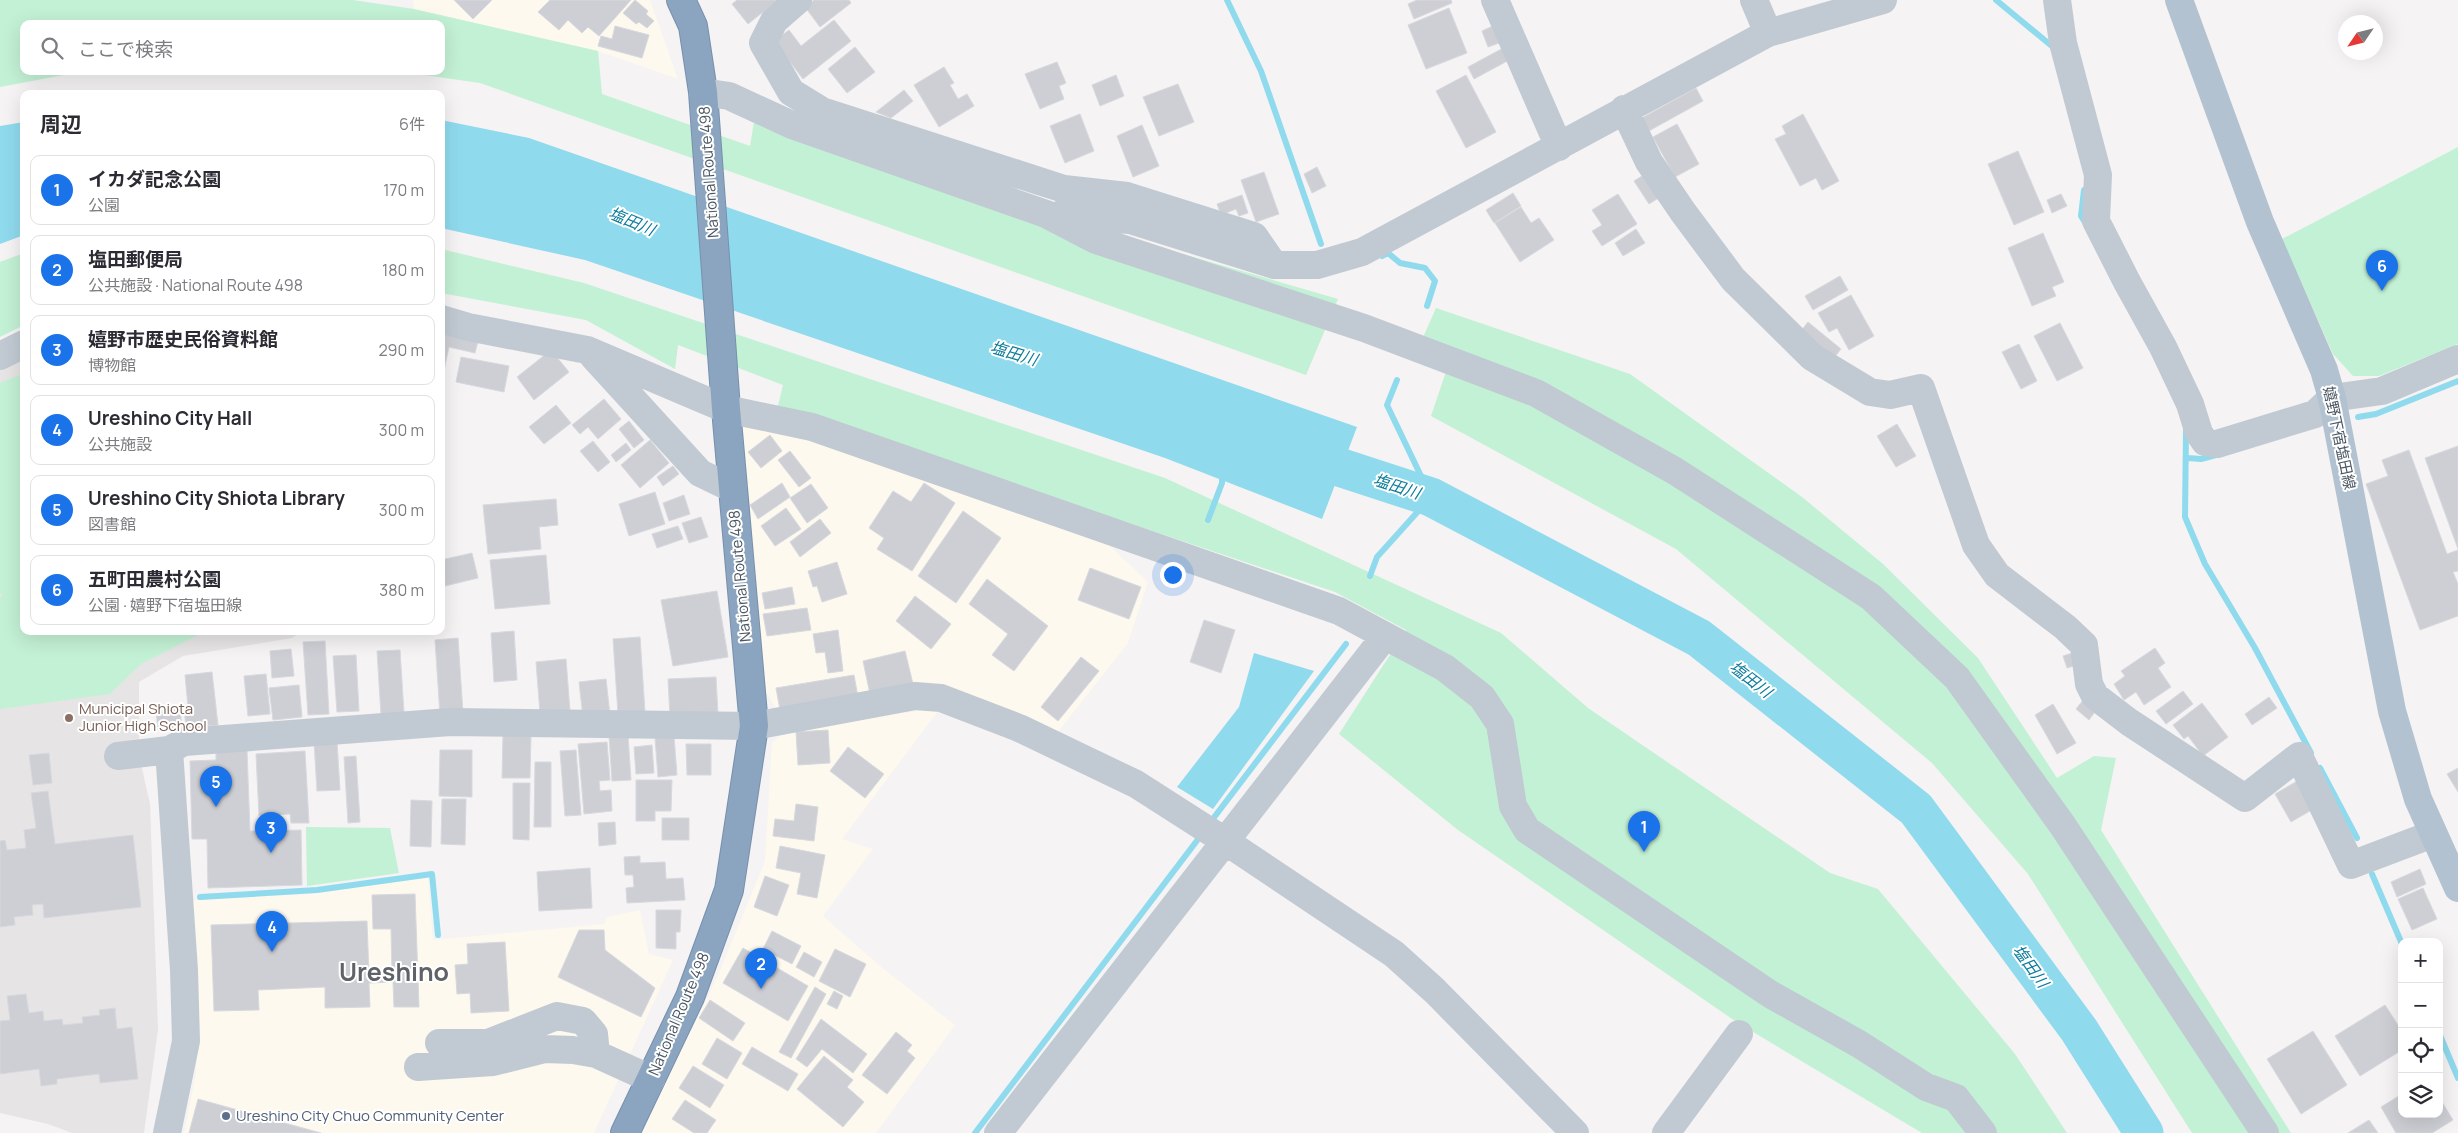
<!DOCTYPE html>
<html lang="ja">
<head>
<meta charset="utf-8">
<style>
	:root { --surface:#fff; --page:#f2f2f3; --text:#2b2b33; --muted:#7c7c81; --line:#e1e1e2; --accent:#1a73e8 }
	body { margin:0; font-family:Manrope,"Noto Sans JP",sans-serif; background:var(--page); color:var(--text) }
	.controls { position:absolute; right:15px; bottom:15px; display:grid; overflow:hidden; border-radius:10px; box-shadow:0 5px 20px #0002 }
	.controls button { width:45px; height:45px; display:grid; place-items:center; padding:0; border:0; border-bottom:1px solid var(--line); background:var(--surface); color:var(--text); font:25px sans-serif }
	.compass { position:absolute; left:2338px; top:15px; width:45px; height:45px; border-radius:50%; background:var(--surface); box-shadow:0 5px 20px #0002; rotate:235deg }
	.you { position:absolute; left:1172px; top:574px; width:18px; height:18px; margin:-12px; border:4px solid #fff; border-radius:50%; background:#1a73e8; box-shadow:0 0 0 8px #1a73e833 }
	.badge { display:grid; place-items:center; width:32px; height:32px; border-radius:50%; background:var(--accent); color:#fff; font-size:16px; font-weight:700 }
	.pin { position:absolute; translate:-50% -41px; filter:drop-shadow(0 1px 2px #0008) }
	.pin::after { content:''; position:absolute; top:26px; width:18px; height:15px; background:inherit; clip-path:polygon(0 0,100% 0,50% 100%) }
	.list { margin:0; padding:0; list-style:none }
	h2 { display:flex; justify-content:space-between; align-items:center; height:65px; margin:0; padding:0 20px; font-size:21px }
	h2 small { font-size:16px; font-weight:400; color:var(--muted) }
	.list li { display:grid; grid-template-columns:32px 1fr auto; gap:15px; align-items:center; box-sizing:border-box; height:70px; margin:0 10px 10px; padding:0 10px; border:1px solid var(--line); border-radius:10px }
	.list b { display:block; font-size:19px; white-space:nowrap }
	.list p { margin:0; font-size:16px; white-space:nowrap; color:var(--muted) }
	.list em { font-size:16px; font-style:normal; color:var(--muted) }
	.icon { flex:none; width:28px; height:28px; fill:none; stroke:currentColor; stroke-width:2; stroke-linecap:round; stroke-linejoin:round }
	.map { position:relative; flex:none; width:2458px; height:1133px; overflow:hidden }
	.search { position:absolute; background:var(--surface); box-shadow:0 5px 20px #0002; left:20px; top:20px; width:425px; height:55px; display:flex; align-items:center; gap:12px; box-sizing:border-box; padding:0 18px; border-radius:10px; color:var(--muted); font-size:19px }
	.panel { position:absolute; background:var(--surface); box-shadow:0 5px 20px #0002; left:20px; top:90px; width:425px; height:545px; border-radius:10px }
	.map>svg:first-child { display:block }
	.commercial { fill:#fdf9ef }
	.education { fill:#e6e4e5 }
	.green { fill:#c3f1d5 }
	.water { fill:#90daee }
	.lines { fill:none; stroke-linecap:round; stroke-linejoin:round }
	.stream { stroke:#90daee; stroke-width:6 }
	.river { stroke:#90daee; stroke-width:39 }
	.building { fill:#cdcfd5; stroke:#d7d9de }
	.highway-casing { stroke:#7690ad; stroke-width:30 }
	.minor { stroke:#c1cad2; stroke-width:28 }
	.major { stroke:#b3c2d1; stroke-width:28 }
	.highway { stroke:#8ba5c1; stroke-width:28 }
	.education-dot { fill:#8d6e63; stroke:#fff; stroke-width:2 }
	.service-dot { fill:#5c6f8a; stroke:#fff; stroke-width:2 }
	.labels { text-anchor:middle; stroke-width:4; stroke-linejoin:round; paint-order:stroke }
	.street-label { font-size:15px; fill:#4a5661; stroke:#fff }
	.education-label { font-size:15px; fill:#785e54; stroke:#fff; text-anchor:start }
	.service-label { font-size:15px; fill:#4e5e75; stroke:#fff; text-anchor:start }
	.water-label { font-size:16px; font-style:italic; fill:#0c7c9b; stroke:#fff }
	.town-label { font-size:25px; font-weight:bold; fill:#5f6368; stroke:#fff }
</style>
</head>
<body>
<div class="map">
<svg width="2458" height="1133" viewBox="0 0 2458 1133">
	<rect width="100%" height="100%" fill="#f5f3f3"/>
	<!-- commercial -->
	<path class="commercial" d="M413,0H650L678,79L598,51L414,9Z
		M741,421L802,429L1096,533L1148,582L1128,643L1053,738L984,702L778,711L761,685Z
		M941,707L842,839L873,849L823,916L880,966L955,1025L876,1133H641L720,971L765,861L772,742L786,732Z
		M428,877L433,940L604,924L607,917L640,910L649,954L673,960L594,1133H184L196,1073L199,1021L192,900L308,894Z"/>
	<!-- education -->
	<path class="education" d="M24,358V631H302L292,638L183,656L139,682V755L150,804L158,1029L144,1133H72L48,1124L0,1113V370Z"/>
	<!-- green -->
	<path class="green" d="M0,0H353L414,9L598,51L602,94L750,146L754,122L1107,232L1338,299L1306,375L480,83L396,71H441V24H24V71H85L0,87Z
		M2458,147V344L2379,376H2353L2333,354L2282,239Z
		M441,249L584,283L1165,478L1501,633L1588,708L1830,873L1878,889L2015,1054L2067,1133H1922L1738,1023L1458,830L1339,734L1406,630L1335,592L778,406L783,385L678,345L675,369L586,320L441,293Z
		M24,253V325L0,337V262Z
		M1436,308L1630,374L1802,497L1883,564L1978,658L2057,778L2094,756L2116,758L2101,830L2291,1133H2192L2028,874L1932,763L1676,549L1431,416L1453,351L1421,342Z
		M24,373V631H206L141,664L110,694L0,709V598L2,595L0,592V383Z
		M306,827L390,828L399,873L307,886Z"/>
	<!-- water -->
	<path class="water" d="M441,120L529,138L1357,427L1322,519L1165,458L585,260L441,228Z
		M24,122V235L0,244V126Z
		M1254,653L1314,671L1213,809L1177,787L1239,707Z"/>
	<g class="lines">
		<!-- stream -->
		<path class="stream" d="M1227,0L1261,71L1321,244
			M1996,0L2053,47
			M2084,190L2081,216L2086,224
			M1382,256L1388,253L1400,263L1425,268L1435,281L1427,306
			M2358,417L2376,414L2458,381
			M2186,430L2185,517L2205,564L2255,648L2311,753
			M2188,458L2201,459L2216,455
			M1208,520L1222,483V472
			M1370,576L1377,557L1431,497L1387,405L1397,380
			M2320,768L2357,838
			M1209,824L1346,644
			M2372,874L2402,944
			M200,897L317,890L432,874L438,935
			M2439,1033L2458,1078
			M975,1133L1202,834"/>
		<!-- river -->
		<path class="river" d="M1294,447L1342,468L1431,497L1699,638L1916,809L2079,1030L2144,1133"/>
	</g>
	<!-- building -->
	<path class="building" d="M454,0H492L473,19Z
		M550,0H631L599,36L588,27L582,33L568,20L559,30L538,12Z
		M635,0L648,11L646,14L654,21L647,28L639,22L636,24L623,13Z
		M737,0H778L748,24L732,4Z
		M814,0H849L851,3L820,27L805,7Z
		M1417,0H1451L1452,3L1414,19L1408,4Z
		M1449,8L1467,53L1426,69L1408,25Z
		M834,20L851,41L803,79L774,41L789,30L801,46Z
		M1495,25L1502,42L1488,47L1482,31Z
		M615,26L649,35L642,58L598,46L601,36L612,39Z
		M855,47L875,72L847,93L828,69Z
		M1505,47L1511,59L1474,79L1468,67Z
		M1057,62L1066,83L1059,86L1064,99L1040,109L1025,74Z
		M944,67L954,83L950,85L958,99L967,94L974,106L939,127L914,85Z
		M1116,75L1124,96L1100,106L1092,85Z
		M1466,75L1496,132L1466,148L1436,91Z
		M1178,84L1194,122L1159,136L1143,97Z
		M1696,88L1703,101L1647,132L1640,119Z
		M904,90L913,101L891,118L876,112Z
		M1080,114L1094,151L1065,163L1050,126Z
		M1803,114L1839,181L1822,190L1816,178L1800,186L1775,139L1786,134L1782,126Z
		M1677,124L1699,164L1675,177L1653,137Z
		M1142,125L1159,166L1133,177L1117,136Z
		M2018,151L2044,212L2014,225L1988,164Z
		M1317,167L1326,186L1312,193L1304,174Z
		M1650,171L1665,194L1649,204L1634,181Z
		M1264,172L1279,214L1256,222L1241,180Z
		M1513,193L1521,206L1494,223L1486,210Z
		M1618,194L1637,224L1602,246L1592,231L1602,225L1592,210Z
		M2061,194L2067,206L2052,213L2047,200Z
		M1242,195L1248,213L1239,216L1236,209L1221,215L1217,204Z
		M1521,207L1531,223L1539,218L1554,240L1520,262L1495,223Z
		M1636,229L1645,243L1623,256L1615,243Z
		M2043,233L2064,282L2052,287L2056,296L2032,306L2008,248Z
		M1840,276L1848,290L1813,310L1805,296Z
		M1851,295L1874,336L1849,350L1837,328L1829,332L1818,313Z
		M1808,322L1841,349L1833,359L1800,332Z
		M2060,323L2083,368L2057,381L2034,336Z
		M446,329L479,337L475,353L449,347L443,375L441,334L445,335Z
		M2019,344L2037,381L2021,389L2002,352Z
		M551,350L569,372L534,400L517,377Z
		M461,357L509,366L504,392L456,382Z
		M604,399L621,419L598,439L588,427L580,434L572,425Z
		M556,405L571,423L544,444L529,427Z
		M629,421L644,440L634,448L619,429Z
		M1897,424L1916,456L1896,467L1877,436Z
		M770,435L782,451L761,468L748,452Z
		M650,440L669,463L640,488L621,465Z
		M593,441L610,462L598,472L580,451Z
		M626,443L631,450L616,462L611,455Z
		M2458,446V549L2425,458Z
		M2409,450L2447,554L2458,550V571L2453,572L2458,584V616L2420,630L2366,484L2388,476L2382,460Z
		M790,451L811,478L799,487L778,460Z
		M673,466L679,474L663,486L657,477Z
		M782,483L790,497L758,519L750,505Z
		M924,483L955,503L912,571L877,549L884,538L869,528L893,491L911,502Z
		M811,484L828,508L807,523L790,498Z
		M655,492L665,524L629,536L619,504Z
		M684,495L690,514L669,521L663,503Z
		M556,499L558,525L539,527L541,549L488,554L483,505Z
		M786,508L801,529L775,546L761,526Z
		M963,511L1001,538L956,603L918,576Z
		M701,517L708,537L689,543L682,523Z
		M820,519L831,533L800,557L790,542Z
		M678,526L683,539L657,548L652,534Z
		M472,553L478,578L445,586L441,560Z
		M546,555L550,604L495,609L490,560Z
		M837,562L847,594L822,602L817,586L813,587L808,571Z
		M1090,568L1141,587L1129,619L1078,600Z
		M987,579L1048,626L1014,671L992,655L1008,634L969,604Z
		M792,587L795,604L765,609L762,593Z
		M717,591L728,657L673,666L661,600Z
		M915,596L951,624L931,649L896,621Z
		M807,608L811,630L767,636L763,614Z
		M1204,620L1235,630L1221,673L1190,662Z
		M838,630L843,671L828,673L825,652L816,653L813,634Z
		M514,631L517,680L494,682L491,633Z
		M640,637L645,712L618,714L613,639Z
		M458,638L463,713L440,715L435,640Z
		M325,641L329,714L308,715L303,642Z
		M2155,648L2165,663L2158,668L2171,687L2144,705L2136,692L2124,700L2114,684L2125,676L2121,671Z
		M291,649L294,676L272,678L270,651Z
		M400,650L404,713L381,715L377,651Z
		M905,651L913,684L870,694L863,661Z
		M2072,653L2077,665L2067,668L2063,656Z
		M356,655L359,711L337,712L333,656Z
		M1081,657L1099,671L1058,721L1041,707Z
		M566,659L570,711L540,713L536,662Z
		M212,672L218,725L186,728L184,707H188L185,675Z
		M266,674L270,714L248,716L244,676Z
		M854,675L858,697L780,710L776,688Z
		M716,677L718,715L670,717L668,679Z
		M606,679L610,715L583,717L579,682Z
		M299,685L302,717L273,720L269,688Z
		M2183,691L2193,704L2166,724L2156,711Z
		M2269,697L2277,708L2252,725L2245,714Z
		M2084,699L2097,709L2089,720L2076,709Z
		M2202,703L2228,737L2203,756L2188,736L2184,739L2173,725Z
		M2053,704L2076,743L2057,754L2035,715Z
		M180,709L182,727L158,730L156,711Z
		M828,730L830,763L798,765L796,732Z
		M503,734L531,735L530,778H502Z
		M628,735L631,780L612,781L609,736Z
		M674,736L677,775L658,777L655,738Z
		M337,741L340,790L317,791L314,742Z
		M607,742L610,780L599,781L600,791L611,790L612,811L584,814L578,744Z
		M686,744H711V775H687Z
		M652,745L654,773L636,774L634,747Z
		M848,747L884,774L865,798L830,771Z
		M216,750H247L250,831L301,830L302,885L208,888L207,839H192L190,761L216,760Z
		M440,750H472V797L439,796Z
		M576,750L581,815L565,816L560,751Z
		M305,751L309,823H291L290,814L259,816L256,754Z
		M49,753L52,783L33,785L29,755Z
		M356,756L360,822L348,823L344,757Z
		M535,762H551V827H534Z
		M2458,768V792L2447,774Z
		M636,780H672L671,811H655V821H636Z
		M2299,780L2315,808L2291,822L2275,794Z
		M513,783H530L529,840L513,839Z
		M48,791L55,844L133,835L141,907L44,918L43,904L32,905L33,915L14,917L15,925L0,927V841L5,840L7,850L26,848L24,830L36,828L31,793Z
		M442,799H466L465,845L441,844Z
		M411,800L432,801L431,847L410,846Z
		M796,804L818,807L814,841L773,836L775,819L794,821Z
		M662,818H689V840H662Z
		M615,822L616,844L599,846L598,823Z
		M780,846L825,855L817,898L797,894L801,873L776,868Z
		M640,856V863L665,862L666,879L683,878L685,900L627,903L626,888L634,887L633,875H625L624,857Z
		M590,868L592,908L539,911L537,872Z
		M2420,869L2426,884L2397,897L2391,882Z
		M765,876L789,885L777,916L754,907Z
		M2423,888L2437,919L2412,930L2398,899Z
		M415,894L419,1007H394L393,982L369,983L370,1007L325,1008V987L258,990L259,1010L214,1011L211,925L367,921L369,975L392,974L391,929H373L372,895Z
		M656,910H681L680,932H676V949L656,948Z
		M579,930H604L605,950L655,988L641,1017L558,977Z
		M772,931L801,946L792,964L763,949Z
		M505,942L509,1011L471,1013L470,993L457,994L455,965L468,964L467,944Z
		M743,948L808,986L788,1021L723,983Z
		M835,949L866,964L850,997L819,981Z
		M804,952L822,962L814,977L796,967Z
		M815,987L826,994L791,1058L779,1052Z
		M834,991L843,996L837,1009L827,1004Z
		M26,994L29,1013L43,1011L44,1021L62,1019L63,1025L83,1023L82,1017L100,1015L99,1010L115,1008L117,1029L132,1027L138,1079L100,1083L99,1074L57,1079V1084L41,1086L39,1069L0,1074V1021L10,1020L7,996Z
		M710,1000L745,1023L733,1041L699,1018Z
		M2385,1005L2402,1031V1050L2360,1076L2335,1036Z
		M821,1019L867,1054L853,1073L822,1049L807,1067L796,1059Z
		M2313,1031L2347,1085L2301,1114L2267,1059Z
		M896,1032L912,1045L907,1051L915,1058L887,1094L862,1075Z
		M717,1038L742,1053L727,1079L702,1064Z
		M752,1047L798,1074L788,1091L742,1064Z
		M824,1056L853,1080L847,1087L864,1102L843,1127L797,1089Z
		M693,1066L724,1085L710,1108L679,1088Z
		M2402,1094V1114H2439V1097L2453,1120L2432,1133H2396L2381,1107Z
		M198,1099L321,1133H189Z
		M685,1100L716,1120L707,1133H694L672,1119Z
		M2369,1120L2378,1133H2348Z"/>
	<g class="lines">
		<!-- highway casing -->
		<g class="highway-casing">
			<path id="highway" d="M625,1133L690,997L729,890L754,726L726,409L703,92L693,26L681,0"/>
		</g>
		<!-- minor -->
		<path class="minor" d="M798,0L774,21L763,43L791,92L822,111L1064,189L1127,196L1254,236L1274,265
			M1495,0L1559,147
			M1754,0L1768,33
			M2057,0L2063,43L2098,175L2096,221L2127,282L2163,347L2190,404L2199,433L2205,442L2217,444L2315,414L2332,398L2382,391L2458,359
			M703,92L729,96L792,125L1046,214L1096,240L1364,328L1536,393L1675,471L1871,597L1957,678L2063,826L2265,1133
			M1624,109L1649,162L1683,212L1733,279L1812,357L1870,392L1890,395L1921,388L1976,545L1997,575L2065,627L2084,645L2089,684L2095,696L2129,722L2245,798L2299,756L2351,865L2433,834
			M1059,215L1130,220L1274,265H1317L1362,252L1768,33L1883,0
			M441,319L468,327L587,350L726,409L812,427L1339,611L1445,668L1482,697L1500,724L1513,806L1527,830L1770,994L1859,1044L1926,1087L1956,1098L1983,1133
			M0,356L24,344
			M593,356L700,473L733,489
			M118,756L169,750L184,742L450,722L754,726L915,696L941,698L1019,728L1136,784L1225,841L1394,954L1435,991L1575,1133
			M439,1043H488L557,1016L583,1021L594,1034L596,1054
			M418,1067L493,1062L545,1049L573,1050L596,1054L651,1079
			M167,1133L186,1041L184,970L169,750
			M998,1133L1385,636
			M1666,1133L1739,1034"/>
		<!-- major -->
		<path class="major" d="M2179,0L2260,222L2324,370L2332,398L2392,711L2418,799L2458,888"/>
		<!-- highway -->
		<use href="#highway" class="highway"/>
	</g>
	<!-- markers -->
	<circle class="education-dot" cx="69" cy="718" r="5"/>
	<circle class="service-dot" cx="226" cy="1116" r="5"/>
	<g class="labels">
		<!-- street labels -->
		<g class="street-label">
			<text transform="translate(709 172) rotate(-94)" y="5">National Route 498</text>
			<text transform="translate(2339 438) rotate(78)" y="5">嬉野下宿塩田線</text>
			<text transform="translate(740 576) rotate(-95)" y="5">National Route 498</text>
			<text transform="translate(679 1014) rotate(-67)" y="5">National Route 498</text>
		</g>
		<!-- education labels -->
		<g class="education-label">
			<text x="79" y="714">Municipal Shiota<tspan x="79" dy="17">Junior High School</tspan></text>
		</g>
		<!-- service labels -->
		<g class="service-label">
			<text x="236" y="1121">Ureshino City Chuo Community Center</text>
		</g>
		<!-- water labels -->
		<g class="water-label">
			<text transform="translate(632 221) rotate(23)" y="6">塩田川</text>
			<text transform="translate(1014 353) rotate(17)" y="6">塩田川</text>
			<text transform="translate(1397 486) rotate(18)" y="6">塩田川</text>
			<text transform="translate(1751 679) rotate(38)" y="6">塩田川</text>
			<text transform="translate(2031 966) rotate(54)" y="6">塩田川</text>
		</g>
		<!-- town labels -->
		<g class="town-label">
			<text x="394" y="981">Ureshino</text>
		</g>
	</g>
</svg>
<div class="controls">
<button>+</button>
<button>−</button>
<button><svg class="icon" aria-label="locate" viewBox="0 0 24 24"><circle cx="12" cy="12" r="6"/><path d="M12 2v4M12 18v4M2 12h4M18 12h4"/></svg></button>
<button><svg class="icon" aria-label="layers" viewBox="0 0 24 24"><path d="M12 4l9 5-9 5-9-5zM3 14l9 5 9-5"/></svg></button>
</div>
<svg class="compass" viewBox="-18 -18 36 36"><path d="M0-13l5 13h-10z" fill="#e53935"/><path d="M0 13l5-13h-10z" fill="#7c7c81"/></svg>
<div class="you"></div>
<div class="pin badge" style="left:1644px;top:852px">1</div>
<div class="pin badge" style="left:761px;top:989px">2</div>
<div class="pin badge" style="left:271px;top:853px">3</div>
<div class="pin badge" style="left:272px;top:952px">4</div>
<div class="pin badge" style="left:216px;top:807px">5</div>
<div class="pin badge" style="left:2382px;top:291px">6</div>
<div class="search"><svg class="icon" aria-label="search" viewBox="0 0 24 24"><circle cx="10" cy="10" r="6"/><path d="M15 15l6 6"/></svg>ここで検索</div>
<section class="panel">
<h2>周辺<small>6件</small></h2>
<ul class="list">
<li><span class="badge">1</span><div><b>イカダ記念公園</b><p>公園</p></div><em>170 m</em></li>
<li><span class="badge">2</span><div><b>塩田郵便局</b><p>公共施設 · National Route 498</p></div><em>180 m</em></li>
<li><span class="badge">3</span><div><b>嬉野市歴史民俗資料館</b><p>博物館</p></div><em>290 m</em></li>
<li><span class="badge">4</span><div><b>Ureshino City Hall</b><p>公共施設</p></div><em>300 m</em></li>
<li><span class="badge">5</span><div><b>Ureshino City Shiota Library</b><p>図書館</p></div><em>300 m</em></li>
<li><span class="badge">6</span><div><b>五町田農村公園</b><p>公園 · 嬉野下宿塩田線</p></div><em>380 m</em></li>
</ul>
</section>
</div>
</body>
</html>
